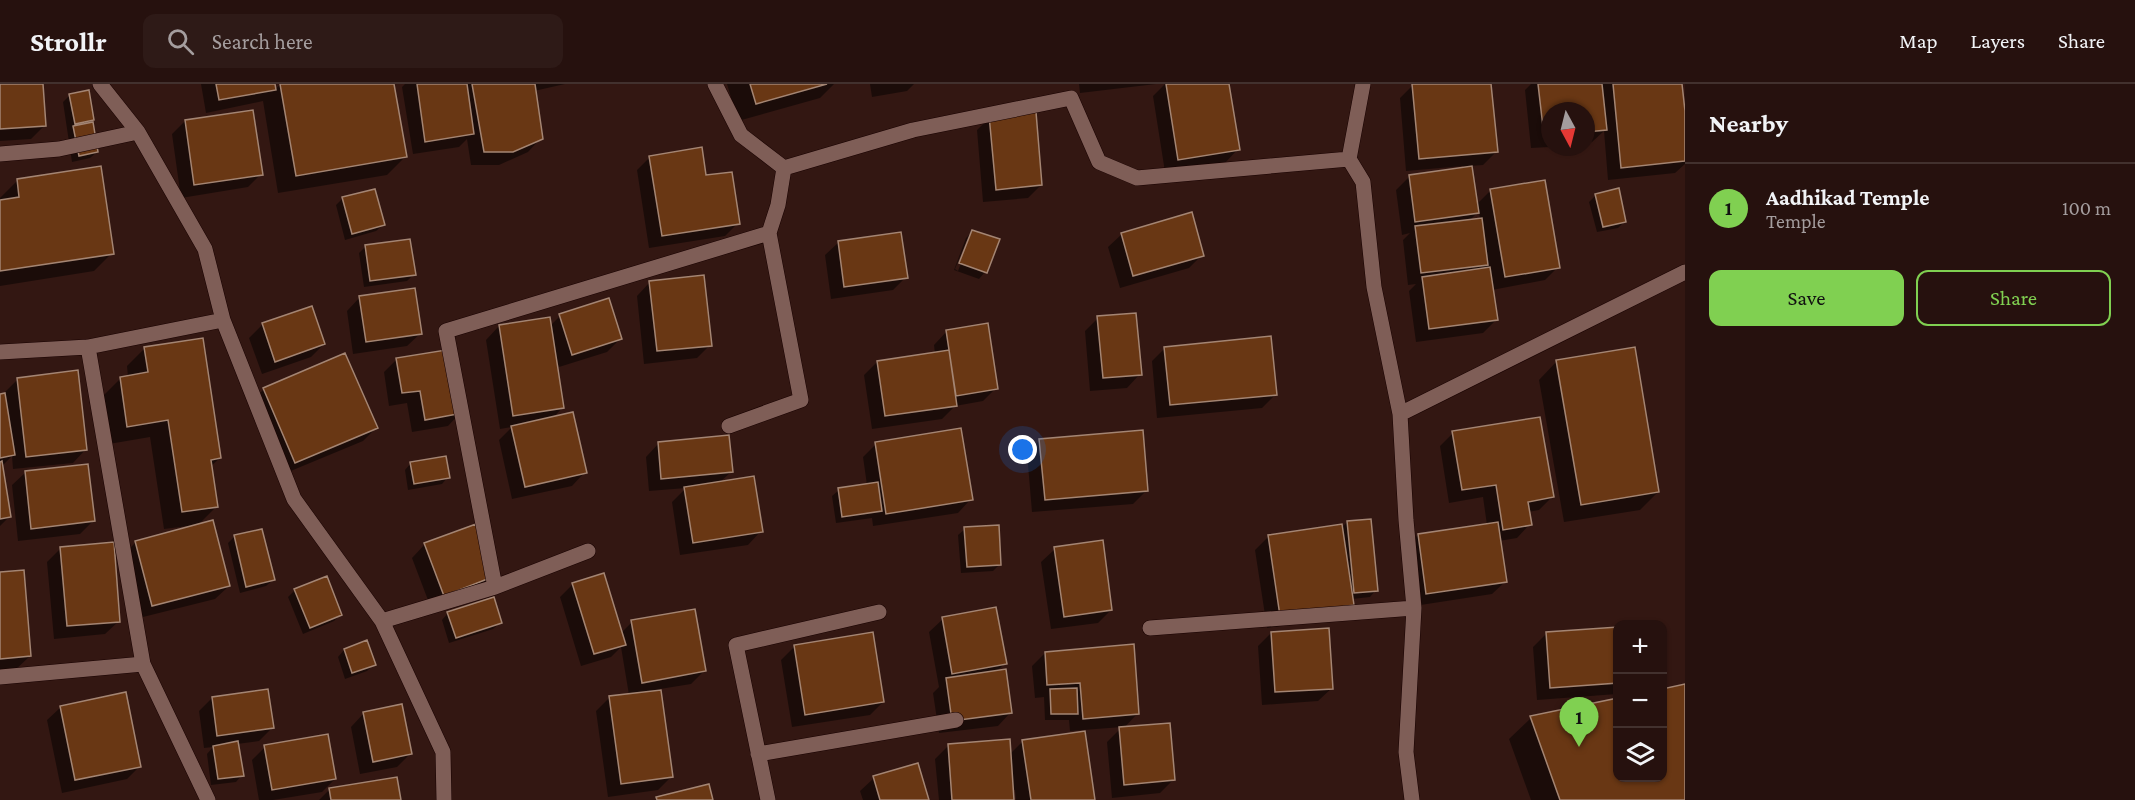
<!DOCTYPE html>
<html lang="en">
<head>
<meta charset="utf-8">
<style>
	:root { --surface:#26110e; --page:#2e1a17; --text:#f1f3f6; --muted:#a49d9e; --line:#42312e; --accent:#80d051 }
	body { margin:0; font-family:"Crimson Pro",serif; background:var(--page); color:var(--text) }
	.controls { position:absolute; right:18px; bottom:18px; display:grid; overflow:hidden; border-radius:12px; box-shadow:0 2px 4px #0004 }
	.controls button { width:54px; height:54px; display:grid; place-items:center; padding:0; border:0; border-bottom:2px solid var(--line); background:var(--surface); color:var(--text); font:30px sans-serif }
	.compass { position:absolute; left:1541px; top:18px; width:54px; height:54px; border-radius:50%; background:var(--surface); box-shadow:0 2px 4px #0004; rotate:173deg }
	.you { position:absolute; left:1023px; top:366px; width:21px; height:21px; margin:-15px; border:4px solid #fff; border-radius:50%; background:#1a73e8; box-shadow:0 0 0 9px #1a73e833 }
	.badge { display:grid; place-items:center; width:39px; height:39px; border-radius:50%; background:var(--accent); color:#111; font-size:20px; font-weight:700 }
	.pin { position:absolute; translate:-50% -50px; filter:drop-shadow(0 2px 3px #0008) }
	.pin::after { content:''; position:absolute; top:32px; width:21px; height:18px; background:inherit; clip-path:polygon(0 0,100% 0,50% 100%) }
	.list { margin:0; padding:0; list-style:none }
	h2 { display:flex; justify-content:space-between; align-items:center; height:78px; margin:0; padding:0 24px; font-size:26px }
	h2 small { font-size:20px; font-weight:400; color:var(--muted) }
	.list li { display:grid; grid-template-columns:39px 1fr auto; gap:18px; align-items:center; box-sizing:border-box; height:90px; padding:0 24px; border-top:2px solid var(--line) }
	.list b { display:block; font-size:22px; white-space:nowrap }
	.list p { margin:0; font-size:20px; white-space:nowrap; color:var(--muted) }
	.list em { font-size:20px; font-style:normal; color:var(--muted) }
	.actions { display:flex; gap:12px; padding:18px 24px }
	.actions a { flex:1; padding:14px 0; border:2px solid var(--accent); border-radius:12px; text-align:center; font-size:21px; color:var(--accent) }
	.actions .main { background:var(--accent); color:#111 }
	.icon { flex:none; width:33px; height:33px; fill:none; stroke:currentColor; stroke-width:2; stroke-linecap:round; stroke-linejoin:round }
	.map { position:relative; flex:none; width:1685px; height:716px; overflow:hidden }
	header { display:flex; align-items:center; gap:36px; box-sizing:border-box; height:84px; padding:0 30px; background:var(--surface); border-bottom:2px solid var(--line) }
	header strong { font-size:28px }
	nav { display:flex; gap:33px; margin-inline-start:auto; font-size:21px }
	.search { width:420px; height:54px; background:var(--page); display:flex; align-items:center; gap:15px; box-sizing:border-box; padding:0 21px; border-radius:12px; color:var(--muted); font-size:22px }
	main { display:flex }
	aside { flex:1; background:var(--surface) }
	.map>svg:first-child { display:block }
	.shadow { fill:#0007; fill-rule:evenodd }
	.building { fill:#693714; stroke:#a48573; stroke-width:1.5 }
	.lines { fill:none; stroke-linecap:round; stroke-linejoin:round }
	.street-casing { stroke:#190201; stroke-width:16 }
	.street { stroke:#7f5e57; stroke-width:15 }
</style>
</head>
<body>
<header>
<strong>Strollr</strong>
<div class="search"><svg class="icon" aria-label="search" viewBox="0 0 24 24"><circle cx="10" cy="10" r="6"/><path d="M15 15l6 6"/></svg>Search here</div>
<nav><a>Map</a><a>Layers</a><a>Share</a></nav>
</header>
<main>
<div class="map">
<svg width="1685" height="716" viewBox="0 0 1685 716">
	<rect width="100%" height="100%" fill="#331712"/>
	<!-- shadow -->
	<path class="shadow" d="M0,0H42L44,42L31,55L0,57Z
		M201,0H273L274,6L281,0H393L405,73L387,91L278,109L263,17L206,29Z
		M405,0H565L534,7L541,54L528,68L499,81H471L467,55L459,63L413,70L402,3Z
		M727,0H834L820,14L738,37Z
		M870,0H914L907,7L872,13Z
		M1079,0H1156L1080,9Z
		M1165,0H1228L1238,65L1225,79L1165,88L1153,12Z
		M1490,0L1496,68L1483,81L1470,82L1476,121L1491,106L1558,183L1545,196L1492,206L1496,236L1483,249L1416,258L1409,207L1416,200L1408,201L1403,156L1410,149L1402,151L1396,106L1409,93L1464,85L1463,82L1406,87L1400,14L1413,1ZM1479,127L1480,136L1469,137Z
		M1531,0H1681L1685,42V80L1675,89L1608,96L1604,47L1592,58L1586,59V27H1550V63L1531,64L1525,6Z
		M70,11L93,36L88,40L97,68L90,74L72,78L63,18Z
		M990,33L1041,101L1028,114L983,118L977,46Z
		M185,37L261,90L248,103L181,114L172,50Z
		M650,73L705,93L738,139L725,152L649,164L637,86Z
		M18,96L112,169L94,187L0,202V114Z
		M374,106L383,141L376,147L345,156L336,121L342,115Z
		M1596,111L1625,137L1618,144L1597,148L1589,118Z
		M973,147L985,188L979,195L954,186L966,154ZM968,153H971L958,187L955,185Z
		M1122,150L1202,171L1189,184L1120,204L1108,163Z
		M839,158L906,193L893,206L831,215L825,171Z
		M366,162L414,190L407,197L364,203L359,169Z
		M650,198L710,261L697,274L644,280L637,212Z
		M360,213L421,249L407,262L353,270L347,227Z
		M560,232L621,254L607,268L559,283L557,276L555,277L563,323L552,335L585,388L572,402L512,415L499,356L512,343L500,345L486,256L499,242H550Z
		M1098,234L1140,290L1127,304L1090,307L1085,247Z
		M263,240L324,260L311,273L262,290L249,254Z
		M947,247L996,304L983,317L955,322L942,335L872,345L864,291L877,278L935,270L934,261Z
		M145,264L220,374L210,383L216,423L197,442L229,502L215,515L139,534L123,471L136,458L188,444V442L164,445L150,353L109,360L102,313L120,295L128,293L127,282Z
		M1165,264L1276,310L1262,324L1157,334L1152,277Z
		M397,275L461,328L448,342L412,348L407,319L389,322L384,288Z
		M1557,277L1658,408L1640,426L1564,438L1539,296Z
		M18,295L86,365L73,379L13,385L12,372L2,382L9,433L0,442V312L4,311V309Z
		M264,305L376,344L363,357L281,391L251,318Z
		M1453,349L1552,413L1539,426L1528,428L1530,440L1517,454L1499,457L1506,497L1492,510L1414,522L1405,464L1418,451L1487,441L1483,413L1449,419L1440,362Z
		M1040,356L1146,407L1133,420L1032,428L1027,369Z
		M659,359L731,388L719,399L761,447L748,461L680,471L672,418L686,404L649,407L646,373Z
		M876,360L971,415L958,429L873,442L872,434L836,439L832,412L839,406L867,401L863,373Z
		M411,379L448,393L442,400L408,406L405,386Z
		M26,388L93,437L80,450L18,457L12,401Z
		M1347,438L1376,506L1370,513L1352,515L1340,533L1267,544L1255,466L1268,453L1341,445Z
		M965,445L1000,480L993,487L961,489L958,451Z
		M234,453L273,496L266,502L240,509L228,459Z
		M425,460L493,492L480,505L431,524L412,474Z
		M60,465L119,537L105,550L54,555L47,478Z
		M1055,465L1111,526L1098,539L1051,545L1041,478Z
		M0,490L30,572L11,590L0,591Z
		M573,500L621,549L632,538L704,587L691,600L660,605L671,693L658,706L608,713L596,627L609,614L629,611L621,563L611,573L581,582L560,513Z
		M295,506L340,531L334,537L303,550L288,513Z
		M448,529L500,539L493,545L449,559L442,536Z
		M943,535L1005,579L996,588L1011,628L998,642L939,649L933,609L939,603L929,548Z
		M1618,545L1617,610L1537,616L1533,563L1546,550Z
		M1271,549L1332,604L1318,617L1262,621L1258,562Z
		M794,563L883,618L870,631L792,643L781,576Z
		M344,566L374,580L367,587L345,595L338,573Z
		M1045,569L1138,629L1123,645L1173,696L1160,709L1112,714L1107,658L1122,643L1070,647L1069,636H1045L1044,613L1035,614L1032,582Z
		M1685,602V716H1531L1509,655L1531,634L1618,694H1662Z
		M212,614L272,644L259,657L237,660L242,691L236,698L211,701L207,670L213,663L204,664L199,627Z
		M61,623L140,682L127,695L62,709L47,636Z
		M364,629L410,670L397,683L360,690L351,643Z
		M1083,649L1093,716H1016L1015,706H1012L1013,716H939L935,675L948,662L1009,671L1023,657Z
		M265,663L335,695L322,708L273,716H259L252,676Z
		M917,681L928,716H863L860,707L874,694Z
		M396,694L399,716H319L330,705Z"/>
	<!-- building -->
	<path class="building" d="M0,0H43L46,42L0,45Z
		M216,0H275L276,6L219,16Z
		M280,0H394L407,73L296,92Z
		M417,0H467L474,50L425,58Z
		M472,0H535L543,55L513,68H484Z
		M750,0H827L756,20Z
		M1166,0H1229L1240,66L1178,76Z
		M1412,0H1491L1498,68L1419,75Z
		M1538,0H1602L1607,46L1586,48V27H1550V51L1544,52Z
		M1613,0H1682L1685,27V77L1621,84Z
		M89,6L94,36L75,40L69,10Z
		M253,26L263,91L194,101L185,36Z
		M1036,28L1042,101L996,106L989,31Z
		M93,38L98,68L79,72L73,42Z
		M702,63L706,91L732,88L740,140L662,152L649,72Z
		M101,82L114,170L0,187V116L19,113L17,95Z
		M1472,82L1479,129L1415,138L1409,91Z
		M1545,96L1560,184L1505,193L1490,105Z
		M1619,104L1626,138L1603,143L1595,110Z
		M375,105L385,141L352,150L342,113Z
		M1192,128L1204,172L1133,192L1121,149Z
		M1482,134L1488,181L1421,189L1415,142Z
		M972,146L1000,155L987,189L959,179Z
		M901,148L908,194L844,203L838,157Z
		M410,155L416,191L370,197L365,161Z
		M1490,183L1498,236L1429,245L1422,193Z
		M704,191L712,262L657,267L649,197Z
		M415,204L422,250L366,258L359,212Z
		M609,214L622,255L572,271L559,230Z
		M312,222L325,260L275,278L262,239Z
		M1136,229L1142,291L1103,294L1097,232Z
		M550,233L564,324L513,332L499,241Z
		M988,239L998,305L956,312L946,246Z
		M1271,252L1277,311L1170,321L1164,263Z
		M203,254L221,374L211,376L218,423L182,428L168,336L127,343L120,293L148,288L144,263Z
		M1635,263L1659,408L1581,421L1556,276Z
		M452,265L463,329L425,336L420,307L402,309L396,274Z
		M949,266L957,322L885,332L877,277Z
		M345,269L378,344L295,379L263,304Z
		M78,286L87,366L26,373L17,294Z
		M5,309L15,371L0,374V310Z
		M573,328L587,389L525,403L511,342Z
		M1540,333L1554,413L1528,418L1532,441L1503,446L1496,401L1462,406L1452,347Z
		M961,344L973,416L886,430L875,358Z
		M1143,346L1148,407L1045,416L1039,355Z
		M729,351L733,388L661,395L658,358Z
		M446,372L450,394L414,400L410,378Z
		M2,377L11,433L0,435V378Z
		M88,380L95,437L31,445L25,387Z
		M754,392L763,448L693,459L684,403Z
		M878,398L882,427L842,433L838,404Z
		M1371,435L1378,507L1354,509L1347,437Z
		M213,436L230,502L152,522L135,457Z
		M1498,438L1507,498L1426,510L1418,450Z
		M476,440L495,492L444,512L424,459Z
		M1342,440L1354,521L1280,532L1268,451Z
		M999,441L1001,481L967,483L964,443Z
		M262,445L275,496L246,503L234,451Z
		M1103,456L1112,526L1064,533L1054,463Z
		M114,458L120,538L67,542L60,463Z
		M24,486L31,572L0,575V488Z
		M604,489L626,561L594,570L572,499Z
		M327,492L342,531L310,544L294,505Z
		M494,513L502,539L456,554L447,528Z
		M996,523L1007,580L952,590L942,533Z
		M695,525L706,587L642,599L631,536Z
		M1618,543V599L1550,604L1546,548Z
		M1329,544L1333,605L1275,608L1271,548Z
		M873,548L884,618L805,631L794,561Z
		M367,556L376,581L352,589L344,565Z
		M1134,560L1139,630L1083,635L1080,599L1047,601L1045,568Z
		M1006,585L1012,629L952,637L946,594Z
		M1685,600V716H1560L1530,632L1618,614V694H1662V605Z
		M1077,604L1078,630H1051L1050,605Z
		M268,605L274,644L217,652L212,613Z
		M661,606L673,693L621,700L609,612Z
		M126,608L141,683L75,696L60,622Z
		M402,620L412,670L373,678L363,628Z
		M1170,639L1175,696L1124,701L1119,643Z
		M1085,647L1095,716H1031L1022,656Z
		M328,650L336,695L272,706L264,661Z
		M1010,655L1014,716H952L948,660Z
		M238,657L244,692L218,695L213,662Z
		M918,679L929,716H880L873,692Z
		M397,693L401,716H331L329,704Z
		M709,700L713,716H657L656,713Z"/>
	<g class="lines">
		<!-- street casing -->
		<g class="street-casing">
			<path id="street" d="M715,0L741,51L784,84L913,46L1071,14L1099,78L1137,94L1349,75L1363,98L1374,203L1400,330
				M0,70L59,65L138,48
				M1349,75L1363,0
				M223,236L294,415L382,537L443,668L444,716
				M88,263L143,580L208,716
				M0,268L88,263L223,236L205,165L138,48L100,0
				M729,342L801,316L769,149
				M495,503L588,467
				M382,537L495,503L446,247L769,149L778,121L784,84
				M1150,544L1414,524
				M0,593L143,580
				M758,670L956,636
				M768,716L736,561L879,528
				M1412,716L1406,668L1414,524L1406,436L1400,330L1685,188"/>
		</g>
		<!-- street -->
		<use href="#street" class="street"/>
	</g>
</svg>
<div class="controls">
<button>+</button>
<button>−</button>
<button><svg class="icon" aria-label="layers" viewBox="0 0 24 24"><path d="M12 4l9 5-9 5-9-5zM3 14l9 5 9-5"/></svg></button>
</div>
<svg class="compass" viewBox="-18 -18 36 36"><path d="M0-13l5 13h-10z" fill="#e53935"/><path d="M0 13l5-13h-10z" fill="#a49d9e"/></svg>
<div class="you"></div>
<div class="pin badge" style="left:1579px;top:663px">1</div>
</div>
<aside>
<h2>Nearby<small></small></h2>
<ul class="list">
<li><span class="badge">1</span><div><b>Aadhikad Temple</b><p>Temple</p></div><em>100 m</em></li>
</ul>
<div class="actions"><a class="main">Save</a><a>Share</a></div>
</aside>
</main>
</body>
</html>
